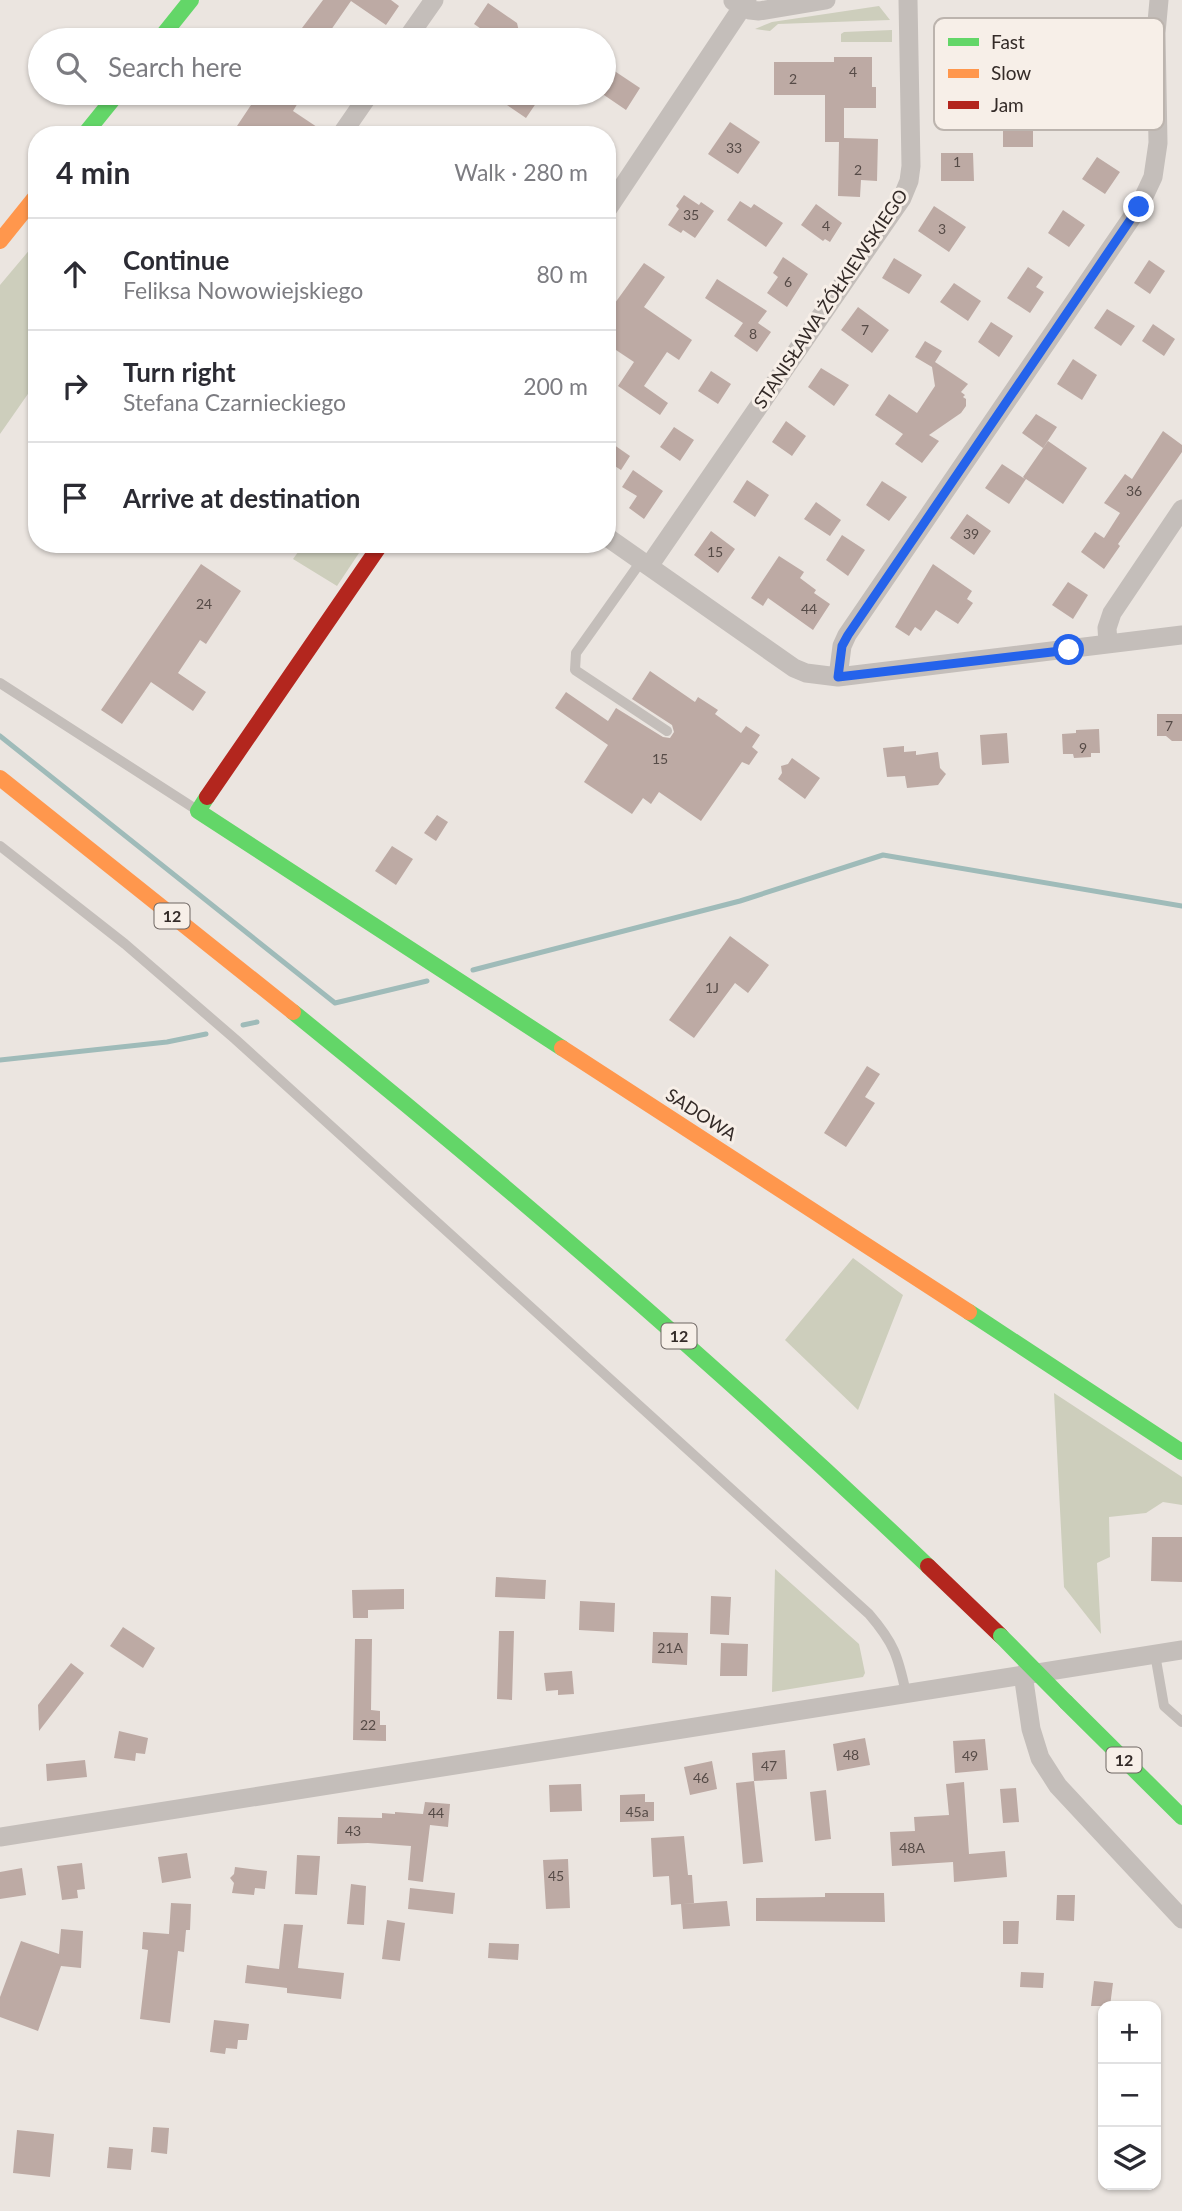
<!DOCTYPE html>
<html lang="en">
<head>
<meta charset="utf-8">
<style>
	:root { --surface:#fff; --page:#f2f2f3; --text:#2b2b33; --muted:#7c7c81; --line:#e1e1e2 }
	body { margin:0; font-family:Lato,sans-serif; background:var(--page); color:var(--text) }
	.controls { position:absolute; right:21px; bottom:21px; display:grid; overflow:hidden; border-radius:14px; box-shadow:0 2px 5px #0004 }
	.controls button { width:63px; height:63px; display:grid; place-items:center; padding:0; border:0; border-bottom:2px solid var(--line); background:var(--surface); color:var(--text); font:35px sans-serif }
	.stop { position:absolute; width:21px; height:21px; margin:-16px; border:5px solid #2563eb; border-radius:50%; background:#fff }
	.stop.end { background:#2563eb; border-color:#fff; box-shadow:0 2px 7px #0008 }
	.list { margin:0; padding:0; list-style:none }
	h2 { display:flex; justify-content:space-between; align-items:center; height:91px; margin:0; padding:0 28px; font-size:30px }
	h2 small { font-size:23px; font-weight:400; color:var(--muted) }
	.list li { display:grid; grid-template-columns:46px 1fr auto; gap:21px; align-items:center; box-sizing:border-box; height:112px; padding:0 28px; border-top:2px solid var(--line) }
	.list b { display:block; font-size:26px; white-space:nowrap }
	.list p { margin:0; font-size:23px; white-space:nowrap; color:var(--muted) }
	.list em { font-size:23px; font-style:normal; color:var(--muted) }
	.icon { flex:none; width:38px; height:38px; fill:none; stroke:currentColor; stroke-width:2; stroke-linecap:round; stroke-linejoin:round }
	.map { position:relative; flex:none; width:1182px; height:2211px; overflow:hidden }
	.search { position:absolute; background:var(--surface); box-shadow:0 2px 5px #0004; left:28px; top:28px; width:588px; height:77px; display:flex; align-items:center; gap:18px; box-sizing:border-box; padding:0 24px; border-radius:38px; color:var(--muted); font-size:26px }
	.panel { position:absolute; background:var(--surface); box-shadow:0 2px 5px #0004; left:28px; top:126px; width:588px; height:427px; border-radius:28px }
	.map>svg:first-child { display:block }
	.green { fill:#cdcebc }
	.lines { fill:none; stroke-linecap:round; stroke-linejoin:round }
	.stream { stroke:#9fbbb9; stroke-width:5 }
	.building { fill:#bdaaa4 }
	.lane { stroke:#c4beba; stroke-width:10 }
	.street { stroke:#c4beba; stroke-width:19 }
	.fast { stroke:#63d668; stroke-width:16 }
	.slow { stroke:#ff974d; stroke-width:16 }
	.jam { stroke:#b3261e; stroke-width:16 }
	.fast-bridge { stroke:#63d668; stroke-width:16 }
	.route { stroke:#2563eb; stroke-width:9 }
	.labels { text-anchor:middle; stroke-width:6; stroke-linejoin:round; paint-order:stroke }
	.number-label { font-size:14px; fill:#564b47 }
	.shield { fill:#f7efe8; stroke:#6e6662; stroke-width:2 }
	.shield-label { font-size:16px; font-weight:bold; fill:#342b28 }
	.street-label { font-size:18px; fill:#342b28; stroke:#f7efe8 }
	.key { fill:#f7efe8; stroke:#bcb4ae; stroke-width:2 }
	.key-label { font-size:19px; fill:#342b28 }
</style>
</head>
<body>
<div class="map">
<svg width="1182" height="2211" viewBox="0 0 1182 2211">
	<rect width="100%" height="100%" fill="#ebe5e0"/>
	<!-- green -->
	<path class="green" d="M879,6L890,20L778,24L770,31L755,29L772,22Z
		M892,30V42H841V34L844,32Z
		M37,241V381L0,434V285Z
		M304,544H365L337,586L293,559Z
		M853,1258L903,1295L858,1410L785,1340Z
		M1054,1393L1182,1477V1505L1163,1502L1146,1513L1109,1517L1110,1557L1097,1563L1101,1634L1064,1587Z
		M775,1569L859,1644L865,1673L863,1677L772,1692Z"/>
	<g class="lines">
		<!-- stream -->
		<path class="stream" d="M0,736L335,1003L427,981
			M473,970L740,901L883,855L1182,906
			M243,1025L257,1022
			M0,1060L167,1042L206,1034"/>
	</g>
	<!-- building -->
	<path class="building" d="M323,0H391L399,6L386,25L351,1L324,40H293Z
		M488,3L517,23L521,40H497L474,24Z
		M834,57H872V87H876V108H844V138L878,139L877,181L861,180L860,197L838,196L839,142H825V95H774V62H834Z
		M604,64L640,88L626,110L604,95Z
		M259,93H304L293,111L329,135H231Z
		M511,93H543L526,118L504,103Z
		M1003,108H1019V123H1033V147H1003Z
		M730,122L760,142L738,174L708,154Z
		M941,153H973L974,181H941Z
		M1097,157L1120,172L1105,194L1082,179Z
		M684,195L699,205L701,202L714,211L695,238L683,230L681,233L668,225L679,209L676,206Z
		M740,201L751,208L754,204L783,223L766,247L727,220Z
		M816,204L842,223L830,242L825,239L823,241L801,225Z
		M934,206L966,227L949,252L918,231Z
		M1063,210L1085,225L1069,247L1048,233Z
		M783,257L808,274L787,307L767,293L778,277L773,273Z
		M894,258L922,275L909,294L882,278Z
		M1149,260L1165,271L1150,294L1134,283Z
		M644,263L665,277L644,307L692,340L679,360L667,352L644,386L668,403L660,415L618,386L634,362L607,344V314Z
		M1028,267L1043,277L1036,287L1044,292L1030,313L1007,298Z
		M717,279L767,311L758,323L771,332L757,352L734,336L743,323L705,298Z
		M954,283L981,301L968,321L940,302Z
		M858,307L889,330L872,353L841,330Z
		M1107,309L1135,326L1121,346L1094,328Z
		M991,322L1013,336L999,357L978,342Z
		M1153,324L1175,339L1164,356L1142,341Z
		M925,341L942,351L935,362L968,384L961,392L965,395L963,397L966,399V406L961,413L929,435L939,441L922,463L895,444L903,434L875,415L889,394L917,413L935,386L932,367L915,357Z
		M1073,359L1097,375L1082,400L1057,384Z
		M821,368L849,385L834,406L808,387Z
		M711,371L731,384L718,404L698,391Z
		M1036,414L1057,427L1043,448L1022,433Z
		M786,421L806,436L792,456L772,442Z
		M674,427L694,440L680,461L660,447Z
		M1163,431L1182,445V452L1118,544L1120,546L1104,569L1081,552L1095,532L1104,538L1120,513L1104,503L1125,474L1132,479Z
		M607,440L630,456L621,470L607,461Z
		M1048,441L1087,468L1063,504L1026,479L1009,504L985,488L1002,464L1025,479L1023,477Z
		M633,470L663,491L644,519L629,508L637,496L622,487Z
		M747,480L769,495L755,517L733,502Z
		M882,481L907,497L889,521L866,505Z
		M816,502L841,520L830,536L804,519Z
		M967,514L991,531L974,555L950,538Z
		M711,531L735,549L718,573L694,555Z
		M842,535L865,550L848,576L826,560Z
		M779,556L804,572L800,578L816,590L814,593L830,604L813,630L768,598L763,606L751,598Z
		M201,564L241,591L206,644L200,640L178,673L206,692L193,711L151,682L122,724L101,710Z
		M933,564L972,591L967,599L973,603L958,624L936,610L921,631L915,627L909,636L895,627Z
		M1068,582L1088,595L1073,619L1052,605Z
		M650,671L695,702L698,697L718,710L715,714L741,733L746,726L760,735L752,747L758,752L749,765L742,762L701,821L659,792L651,804L643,798L632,814L584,782L608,745L555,708L566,692L608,721L616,708L663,737L670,738L674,732L672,725L632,699Z
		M1157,714H1182V741H1172L1166,736H1157Z
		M1099,729L1100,753H1091V757L1074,758L1073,754H1063L1062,734L1076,733V730Z
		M1007,733L1009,763L982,765L980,735Z
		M904,746V752L916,751V755L938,752L940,768L946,774L938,785L907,788L905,776L887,777L883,748Z
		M792,758L820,778L805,799L778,779L782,773L781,766L788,764Z
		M437,815L448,822L436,841L424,833Z
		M392,846L413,859L396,885L375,871Z
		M730,936L769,965L748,993L735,983L694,1038L669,1020Z
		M867,1066L880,1074L865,1097L875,1103L846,1147L824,1133Z
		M1152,1537H1182V1582L1151,1581Z
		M496,1577L546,1580L545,1599L495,1597Z
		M404,1589V1609L368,1610V1618H353L352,1590Z
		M711,1596L731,1597L729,1635L710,1634Z
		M580,1601L615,1603L614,1632L579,1630Z
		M123,1627L155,1648L143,1668L110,1646Z
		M499,1631H514L512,1700L497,1699Z
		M653,1632L688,1633L687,1665L652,1663Z
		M355,1639H372L371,1710L380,1711V1725H386V1741L353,1740Z
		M721,1643L748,1644L747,1676H720Z
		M71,1663L84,1673L39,1731L38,1705Z
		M572,1671L574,1694L558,1695V1690L546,1691L544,1673Z
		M119,1731L148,1738L145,1754L136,1753L135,1761L114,1758Z
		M865,1738L870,1765L837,1771L833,1744Z
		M985,1739L988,1770L955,1773L953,1741Z
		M785,1750L787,1779L754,1781L752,1753Z
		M85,1760L87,1777L47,1781L46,1764Z
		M712,1761L717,1789L690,1795L684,1767Z
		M754,1781L763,1862L743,1864L736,1783Z
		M964,1782L969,1854L1005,1851L1007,1877L954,1882L953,1862L892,1866L890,1832L915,1831L914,1817L949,1815L946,1784Z
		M581,1784L582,1811L550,1812L549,1785Z
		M1016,1788L1019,1822L1003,1823L1000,1789Z
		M826,1790L831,1839L815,1841L810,1792Z
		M645,1794V1802H654V1821L620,1822V1795Z
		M425,1802L450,1804L448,1827L430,1825L423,1882L408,1880L411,1846L368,1843L337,1844L338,1817L382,1818V1813L395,1814V1812L423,1814Z
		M684,1836L688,1875H692L694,1903L682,1904L727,1901L730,1926L683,1929L681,1904L671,1905L669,1876L653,1877L651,1838Z
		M187,1853L191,1878L162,1883L158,1857Z
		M297,1855L320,1856L317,1895L295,1894Z
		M568,1859L570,1908L546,1909L543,1860Z
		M82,1863L85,1889L77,1890L78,1898L62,1900L57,1866Z
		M235,1867L267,1871L265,1889L255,1888L254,1895L232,1893L234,1883L230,1878L234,1874Z
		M22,1868L26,1895L0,1899V1872Z
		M351,1884L366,1886L364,1925L347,1924Z
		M410,1888L455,1893L453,1914L408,1909Z
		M825,1893H884L885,1922L756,1921V1898L825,1897Z
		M1057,1895H1075L1074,1921L1056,1920Z
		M171,1903L191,1904L190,1930H186L184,1952L178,1951L170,2023L140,2019L148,1950L142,1949L143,1932L169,1934Z
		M387,1920L405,1923L400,1961L382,1959Z
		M1003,1921H1019L1018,1944H1003Z
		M284,1924L303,1925L298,1968L344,1973L341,1999L287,1993V1988L245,1983L247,1965L279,1969Z
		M61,1929L83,1931L81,1968L61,1966L38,2031L0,2017V1997L21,1941L59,1954Z
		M489,1943L519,1944L518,1960L488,1958Z
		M1021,1972L1044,1973L1043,1988L1020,1987Z
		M1094,1981L1113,1983L1110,2006H1091Z
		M214,2020L249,2024L247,2040H238L237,2049L226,2048L225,2054L210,2052Z
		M153,2127L169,2128L167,2154L151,2152Z
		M17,2130L54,2134L50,2177L13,2173Z
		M109,2147L133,2149L131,2170L107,2168Z"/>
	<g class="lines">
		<!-- lane -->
		<path class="lane" d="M642,560L576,653L575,670L667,731
			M0,683L197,810
			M0,846L125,944L235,1039L869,1614C894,1643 898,1656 906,1693
			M1155,1654L1164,1706L1182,1722"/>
		<!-- street -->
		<path class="street" d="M733,1L750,10L759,11L826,0
			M406,40L434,0
			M341,135L370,93
			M607,210L747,0
			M607,537L794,668L806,673L838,677L1182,635
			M649,566L902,198L909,181L911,166L908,0
			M1108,644L1107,628L1112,613L1182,509
			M838,677L842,646L847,635L1139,207L1153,177L1158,143L1156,33L1159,0
			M1023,1674L1031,1729L1040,1758L1058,1786L1182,1919
			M0,1837L1182,1650"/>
		<!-- fast -->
		<path class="fast" d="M159,40L191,0
			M84,135L118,93
			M207,797L198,811L562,1048
			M293,1012C512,1189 724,1372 928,1566
			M969,1312L1182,1452
			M1066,1702L1182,1817"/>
		<!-- slow -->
		<path class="slow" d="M0,241L37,195
			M0,778L293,1012
			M562,1048L969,1312"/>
		<!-- jam -->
		<path class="jam" d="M207,797L381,544
			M928,1566L1001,1636"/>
		<!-- fast-bridge -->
		<path class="fast-bridge" d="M1001,1636L1066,1702"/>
	</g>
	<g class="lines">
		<!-- route -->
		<path class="route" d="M1069,650L838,677L842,646L848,635L1139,207"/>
	</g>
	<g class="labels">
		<!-- number labels -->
		<g class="number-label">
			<text x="853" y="77">4</text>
			<text x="793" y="84">2</text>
			<text x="734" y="153">33</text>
			<text x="957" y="167">1</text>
			<text x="858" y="175">2</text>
			<text x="691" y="220">35</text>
			<text x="826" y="231">4</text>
			<text x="942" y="234">3</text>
			<text x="788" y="287">6</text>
			<text x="865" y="335">7</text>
			<text x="753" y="339">8</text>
			<text x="1134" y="496">36</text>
			<text x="971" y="539">39</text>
			<text x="715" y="557">15</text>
			<text x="204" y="609">24</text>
			<text x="809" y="614">44</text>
			<text x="1169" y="731">7</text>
			<text x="1083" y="753">9</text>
			<text x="660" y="764">15</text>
			<text x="712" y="993">1J</text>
			<text x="670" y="1653">21A</text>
			<text x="368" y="1730">22</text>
			<text x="851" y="1760">48</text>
			<text x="970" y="1761">49</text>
			<text x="769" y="1771">47</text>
			<text x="701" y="1783">46</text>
			<text x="637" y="1817">45a</text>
			<text x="436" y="1818">44</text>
			<text x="353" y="1836">43</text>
			<text x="912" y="1853">48A</text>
			<text x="556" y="1881">45</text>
		</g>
		<!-- shield labels -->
		<g class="shield">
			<rect x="154.5" y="903.5" width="35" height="25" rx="5"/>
			<rect x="661.5" y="1323.5" width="35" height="25" rx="5"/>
			<rect x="1106.5" y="1747.5" width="35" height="25" rx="5"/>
		</g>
		<g class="shield-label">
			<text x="172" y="922">12</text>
			<text x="679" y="1342">12</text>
			<text x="1124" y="1766">12</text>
		</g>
		<!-- street labels -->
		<g class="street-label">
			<text transform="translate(831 299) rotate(-56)" y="6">STANISŁAWA ŻÓŁKIEWSKIEGO</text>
			<text transform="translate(701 1115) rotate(33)" y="6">SADOWA</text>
		</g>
	</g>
	<!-- legend -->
	<rect x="934" y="18" width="230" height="112" rx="10" class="key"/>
	<rect x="948" y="38" width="31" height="8" fill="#63d668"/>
	<rect x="948" y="69" width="31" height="9" fill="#ff974d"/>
	<rect x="948" y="101" width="31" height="8" fill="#b3261e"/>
	<g class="key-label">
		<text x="991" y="49">Fast</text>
		<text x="991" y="80">Slow</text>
		<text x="991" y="112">Jam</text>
	</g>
</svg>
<div class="controls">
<button>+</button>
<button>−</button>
<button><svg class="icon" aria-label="layers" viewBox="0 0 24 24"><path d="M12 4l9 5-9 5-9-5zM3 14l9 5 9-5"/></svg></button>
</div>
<div class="stop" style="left:1069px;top:650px"></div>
<div class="stop end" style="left:1139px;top:207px"></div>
<div class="search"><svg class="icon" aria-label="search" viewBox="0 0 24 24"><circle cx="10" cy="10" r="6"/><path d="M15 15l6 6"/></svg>Search here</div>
<section class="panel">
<h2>4 min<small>Walk · 280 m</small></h2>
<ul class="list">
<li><svg class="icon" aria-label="ahead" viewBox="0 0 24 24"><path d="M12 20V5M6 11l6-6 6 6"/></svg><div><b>Continue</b><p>Feliksa Nowowiejskiego</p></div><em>80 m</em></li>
<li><svg class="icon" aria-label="right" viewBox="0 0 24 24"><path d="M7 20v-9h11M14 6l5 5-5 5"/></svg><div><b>Turn right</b><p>Stefana Czarnieckiego</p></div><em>200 m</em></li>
<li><svg class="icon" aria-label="arrive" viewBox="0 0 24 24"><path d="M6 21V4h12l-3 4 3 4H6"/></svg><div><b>Arrive at destination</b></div></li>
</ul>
</section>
</div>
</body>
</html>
